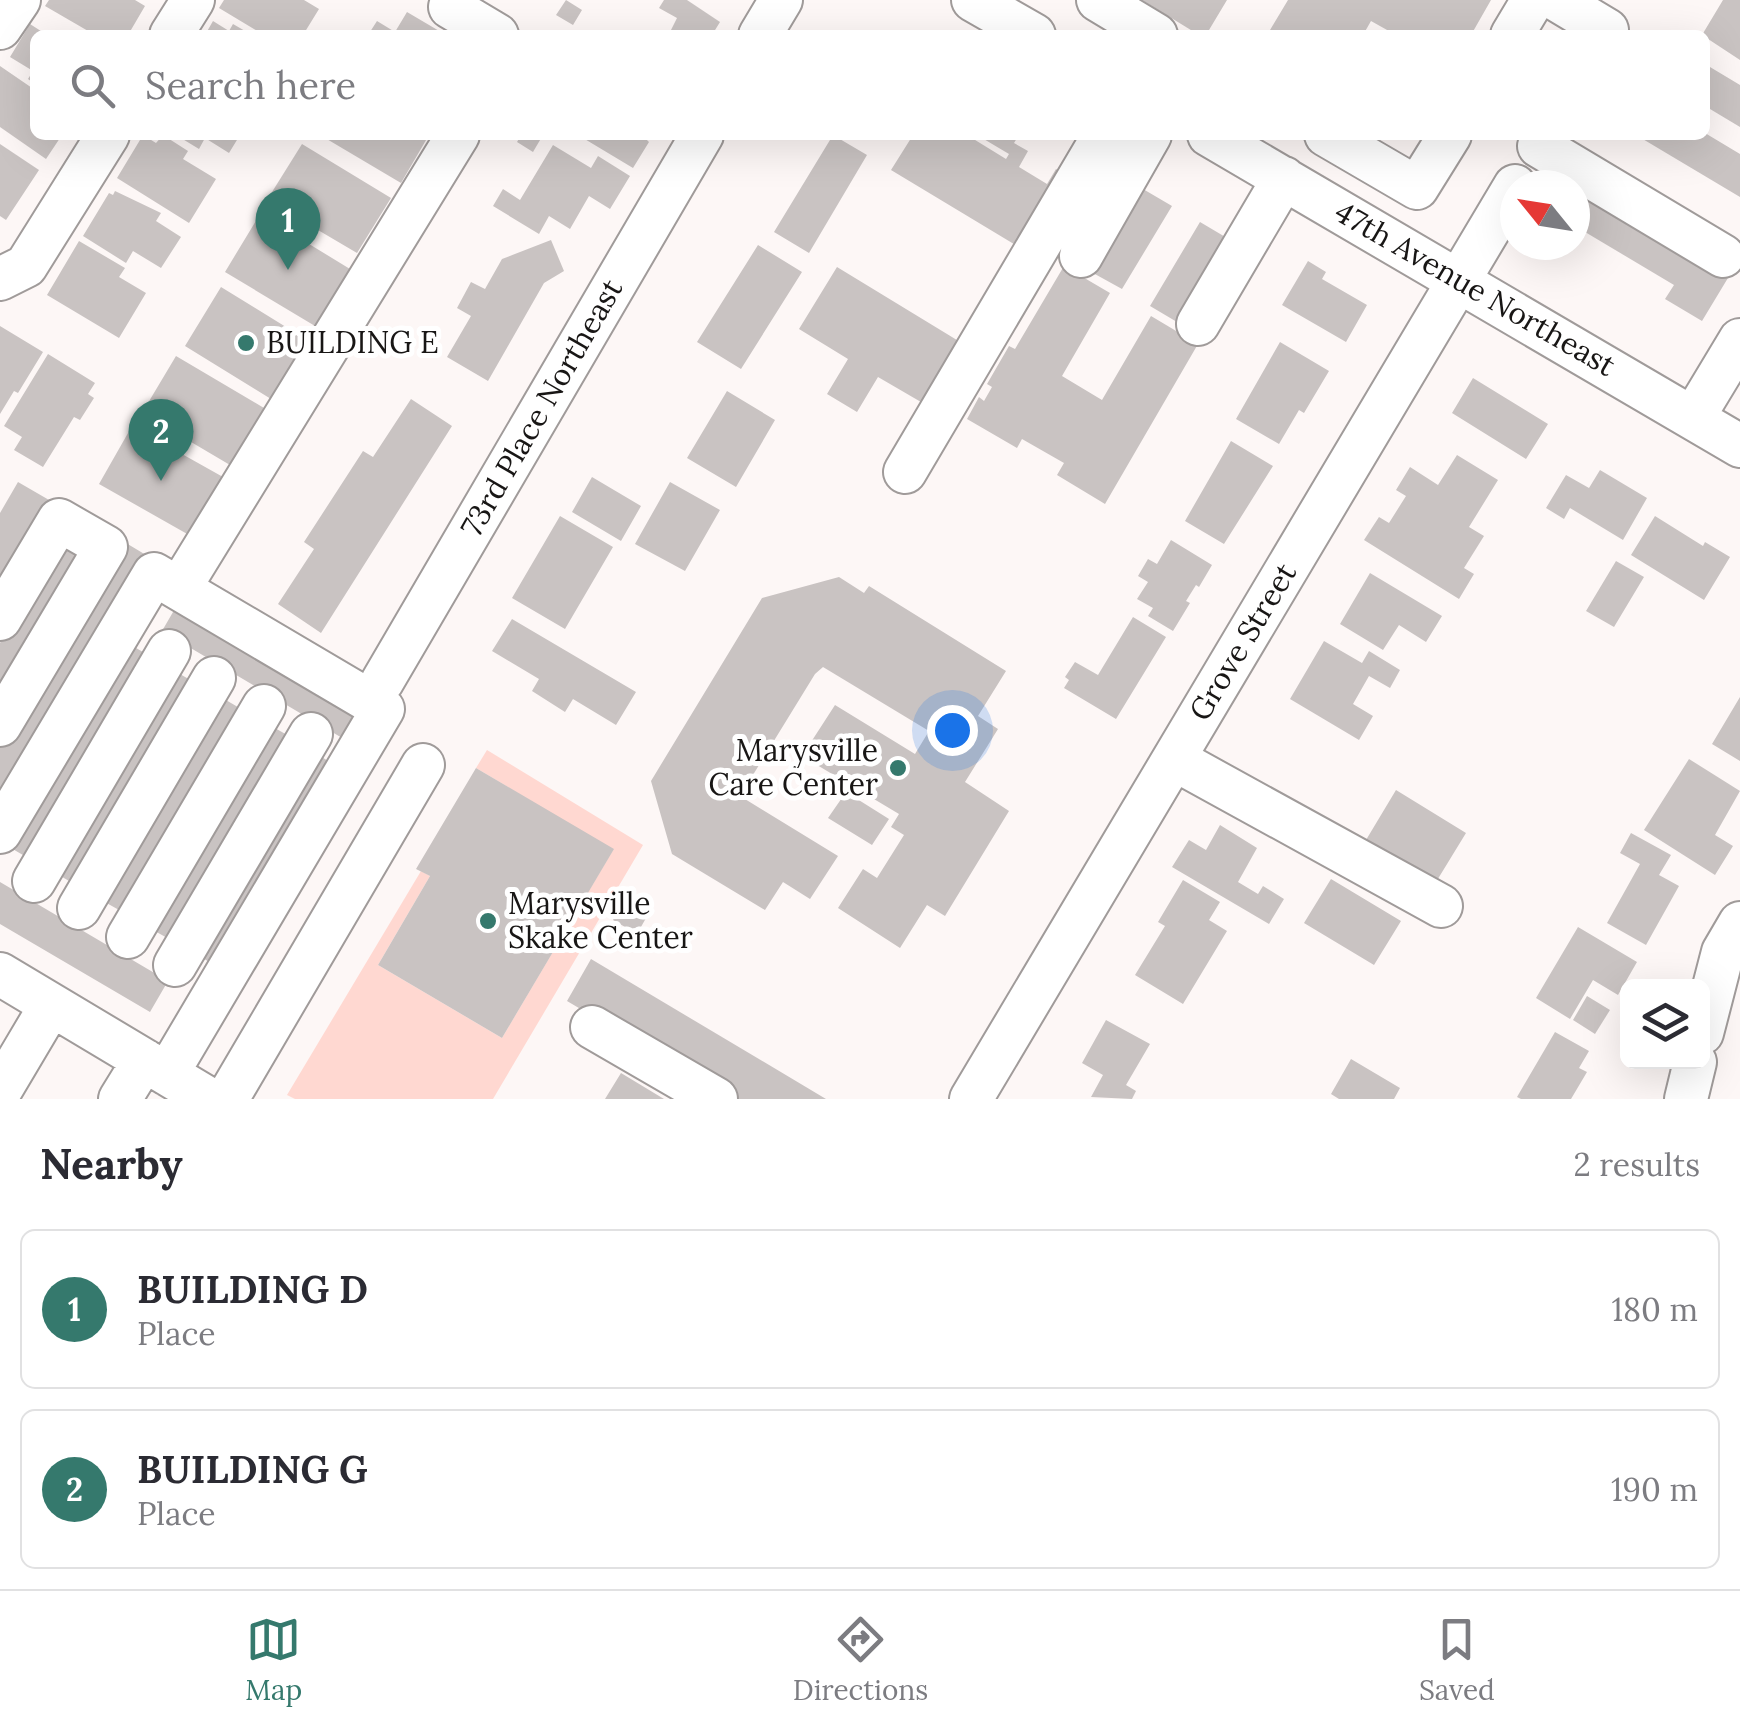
<!DOCTYPE html>
<html lang="en">
<head>
<meta charset="utf-8">
<style>
	:root { --surface:#fff; --page:#f2f2f3; --text:#2b2b33; --muted:#7c7c81; --line:#e1e1e2; --accent:#35796d }
	body { margin:0; font-family:Lora,serif; background:var(--page); color:var(--text) }
	.controls { position:absolute; right:30px; bottom:30px; display:grid; overflow:hidden; border-radius:15px; box-shadow:0 10px 40px #0002 }
	.controls button { width:90px; height:90px; display:grid; place-items:center; padding:0; border:0; border-bottom:2px solid var(--line); background:var(--surface); color:var(--text); font:50px sans-serif }
	.compass { position:absolute; left:1500px; top:170px; width:90px; height:90px; border-radius:50%; background:var(--surface); box-shadow:0 10px 40px #0002; rotate:300deg }
	.you { position:absolute; left:952px; top:730px; width:35px; height:35px; margin:-25px; border:8px solid #fff; border-radius:50%; background:#1a73e8; box-shadow:0 0 0 15px #1a73e833 }
	.badge { display:grid; place-items:center; width:65px; height:65px; border-radius:50%; background:var(--accent); color:#fff; font-size:32px; font-weight:700 }
	.pin { position:absolute; translate:-50% -82px; filter:drop-shadow(0 2px 5px #0008) }
	.pin::after { content:''; position:absolute; top:52px; width:35px; height:30px; background:inherit; clip-path:polygon(0 0,100% 0,50% 100%) }
	.list { margin:0; padding:0; list-style:none }
	h2 { display:flex; justify-content:space-between; align-items:center; height:130px; margin:0; padding:0 40px; font-size:42px }
	h2 small { font-size:32px; font-weight:400; color:var(--muted) }
	.list li { display:grid; grid-template-columns:65px 1fr auto; gap:30px; align-items:center; box-sizing:border-box; height:160px; margin:0 20px 20px; padding:0 20px; border:2px solid var(--line); border-radius:15px }
	.list b { display:block; font-size:38px; white-space:nowrap }
	.list p { margin:0; font-size:32px; white-space:nowrap; color:var(--muted) }
	.list em { font-size:32px; font-style:normal; color:var(--muted) }
	.icon { flex:none; width:55px; height:55px; fill:none; stroke:currentColor; stroke-width:2; stroke-linecap:round; stroke-linejoin:round }
	.map { position:relative; flex:none; width:1740px; height:1099px; overflow:hidden }
	.search { position:absolute; background:var(--surface); box-shadow:0 10px 40px #0002; left:30px; right:30px; top:30px; height:110px; display:flex; align-items:center; gap:25px; box-sizing:border-box; padding:0 35px; border-radius:15px; color:var(--muted); font-size:38px }
	.sheet { height:490px; background:var(--surface) }
	nav { display:flex; justify-content:space-around; align-items:center; box-sizing:border-box; height:140px; border-top:2px solid var(--line); background:var(--surface); font-size:28px; color:var(--muted) }
	nav a { display:grid; justify-items:center; gap:5px }
	nav .on { color:var(--accent) }
	.map>svg:first-child { display:block }
	.green { fill:#ffd8d1 }
	.building { fill:#c9c3c2 }
	.lines { fill:none; stroke-linecap:round; stroke-linejoin:round }
	.minor-casing { stroke:#a09b9a; stroke-width:46 }
	.minor { stroke:#fff; stroke-width:42 }
	.poi-dot { fill:#35796d; stroke:#fff; stroke-width:4 }
	.labels { text-anchor:middle; stroke-width:10; stroke-linejoin:round; paint-order:stroke }
	.street-label { font-size:30px; fill:#181615; stroke:#fff }
	.poi-label { font-size:30px; fill:#181615; stroke:#fff; text-anchor:start }
</style>
</head>
<body>
<div class="map">
<svg width="1740" height="1099" viewBox="0 0 1740 1099">
	<rect width="100%" height="100%" fill="#fdf7f6"/>
	<!-- green -->
	<path class="green" d="M487,750L643,845L493,1099H295L287,1095L421,871L430,876L378,965L502,1038L613,850L476,768Z"/>
	<!-- building -->
	<path class="building" d="M49,0H135L145,6L128,35H95L45,6Z
		M224,0H304L319,9L303,35H264L219,8Z
		M566,0L582,10L573,25L556,15Z
		M664,0H687L720,22L712,35H671L669,34L677,18L659,8Z
		M1142,0H1227L1206,35H1199Z
		M1288,0H1491L1471,35H1396L1371,21L1363,35H1267Z
		M1723,0H1740V60L1702,35Z
		M407,12L446,35H368L377,21L395,32Z
		M213,21L229,31L233,24L252,35H205Z
		M30,24L47,35H35V84L28,79L33,71L10,57Z
		M1705,64L1740,85V127L1705,106Z
		M0,66L35,90V135H62L46,159L0,127Z
		M1705,133L1740,154V197L1636,135Z
		M143,135L156,143L163,135L188,151L183,159L216,179L189,223L117,178Z
		M176,135H240L229,153L205,138L199,149Z
		M320,135H429L401,183Z
		M521,135H543L533,152L517,142Z
		M578,135H642L649,142L633,168Z
		M833,135L867,155L809,253L774,232Z
		M913,135H967L1006,159L1009,154L977,135H1019L1014,143L1028,151L1019,167L1047,184L1056,169L1072,179L1027,252L891,170Z
		M0,144L39,170L6,220L0,216Z
		M302,144L391,198L357,253L267,200Z
		M553,145L591,168L598,156L630,176L610,209L589,196L570,229L549,216L539,234L493,206L503,189L520,200Z
		M1597,186L1734,268L1702,321L1665,299L1674,285L1575,226Z
		M1143,189L1172,206L1122,289L1093,273Z
		M115,191L161,213L156,221L181,237L161,268L133,251L126,263L83,236L109,193L113,195Z
		M260,214L350,269L315,326L225,272Z
		M1200,222L1227,238L1177,322L1150,306Z
		M551,240L564,271L544,283L488,381L447,357L471,316L457,308L471,282L485,289L502,259Z
		M79,241L125,268L119,277L146,293L119,338L47,295Z
		M758,245L802,272L741,369L697,342Z
		M1308,261L1326,272L1322,279L1367,305L1346,342L1282,305Z
		M1064,266L1110,293L1062,376L1102,400L1151,316L1198,344L1105,504L1057,475L1064,463L1022,439L1017,448L967,419L979,397L984,401L992,387L987,384L1009,346L1015,349Z
		M837,267L970,348L933,409L878,377L857,412L827,394L848,359L799,329Z
		M221,287L307,340L271,399L185,346Z
		M0,326L43,352L18,393L14,391L0,414Z
		M1280,342L1329,371L1304,413L1299,410L1279,444L1236,419Z
		M48,354L95,383L88,394L94,398L80,420L74,417L43,467L14,450L22,437L4,426Z
		M176,356L264,408L230,465L142,413Z
		M1473,378L1548,424L1526,459L1452,413Z
		M727,391L775,420L736,487L687,458Z
		M411,399L452,426L321,633L278,604L314,549L304,542L363,451L373,457Z
		M132,426L223,477L189,535L99,484Z
		M1231,441L1273,466L1224,544L1185,521Z
		M1457,455L1498,480L1469,527L1484,536L1464,568L1474,574L1459,599L1364,540L1379,517L1389,523L1406,496L1396,490L1410,467L1438,485Z
		M1600,470L1647,498L1623,540L1570,508L1564,519L1546,508L1566,475L1589,488Z
		M592,477L641,506L621,541L572,512Z
		M18,482L56,504L0,598V513Z
		M670,482L720,510L685,571L635,544Z
		M560,516L613,547L565,629L512,598Z
		M1655,516L1703,546L1705,542L1730,557L1704,600L1631,555Z
		M63,536L91,553L0,707V643Z
		M121,540L151,558L0,814V745Z
		M1171,540L1212,565L1199,587L1196,585L1186,601L1190,603L1173,631L1148,616L1153,608L1137,599L1148,582L1138,576L1148,559L1157,564Z
		M1616,561L1644,577L1614,627L1586,611Z
		M1370,573L1442,616L1426,642L1399,625L1383,650L1340,624Z
		M839,577L864,593L869,586L1006,671L978,716L998,729L965,782L1009,811L945,916L927,905L900,948L838,908L863,869L877,878L904,835L891,827L899,814L802,756L835,705L915,754L929,731L823,667L815,674L740,796L838,856L810,899L783,882L765,910L672,854L651,781L762,598Z
		M180,600L372,714L354,745L162,631Z
		M1133,617L1166,637L1116,719L1064,688L1069,680L1065,677L1075,662L1098,675Z
		M512,619L636,692L616,725L573,699L565,712L532,691L539,679L492,651Z
		M124,641L155,659L35,862L4,844Z
		M1324,641L1362,663L1369,651L1400,670L1390,688L1369,676L1353,704L1373,716L1359,740L1290,699Z
		M171,669L201,686L81,888L52,871Z
		M214,693L248,713L128,915L94,896Z
		M1740,697V761L1712,744Z
		M266,723L296,740L176,943L146,926Z
		M313,752L342,769L223,970L194,953Z
		M1689,759L1740,791L1715,835L1733,846L1715,875L1644,830Z
		M476,768L614,849L502,1038L378,965L430,876L416,869Z
		M1396,790L1466,833L1436,882L1366,840Z
		M846,792L889,819L872,845L828,818Z
		M1220,825L1257,848L1238,882L1258,894L1263,886L1284,899L1269,924L1172,867L1189,840L1206,850Z
		M1631,833L1671,855L1659,875L1679,886L1646,945L1607,923L1640,864L1620,853Z
		M1331,879L1401,921L1374,965L1304,923Z
		M1183,880L1220,902L1209,920L1227,931L1183,1004L1135,975L1165,926L1158,922Z
		M0,882L168,981L150,1012L0,924Z
		M626,898L650,911L637,934L613,920Z
		M1578,927L1637,962L1618,995L1593,980L1570,1019L1536,998Z
		M591,959L826,1099H733L567,1001Z
		M1587,996L1610,1010L1595,1034L1573,1020Z
		M1106,1020L1150,1044L1126,1085L1136,1091L1132,1099L1091,1097L1103,1075L1082,1063Z
		M1555,1032L1589,1051L1579,1068L1587,1072L1571,1099H1521L1517,1097Z
		M1351,1059L1400,1088L1394,1099H1339L1331,1094Z
		M621,1073L664,1099H605Z"/>
	<g class="lines">
		<!-- minor casing -->
		<g class="minor-casing">
			<path id="minor" d="M454,0L450,7L497,35
				M973,0L1034,35
				M1098,0L1156,35
				M1557,0L1607,30
				M0,28L19,0
				M171,35L193,0
				M760,35L781,0
				M1512,35L1533,0
				M1209,135L1740,446
				M1326,135L1417,188L1450,135
				M1539,146L1723,256
				M1081,256L1150,135
				M0,279L26,266L108,135
				M1198,324L1284,178
				M1693,418L1740,340
				M905,472L1104,135
				M190,571L458,135
				M0,619L59,520L106,547L0,725
				M382,682L702,135
				M1174,759L1441,906
				M0,832L154,574L383,709L167,1074
				M34,881L169,651
				M79,908L214,678
				M128,937L264,706
				M175,965L311,734
				M0,974L209,1099
				M592,1027L716,1099
				M1702,1033L1723,952L1740,923
				M0,1091L51,1005
				M120,1099L144,1060
				M227,1099L423,765
				M971,1099L1515,186
				M1686,1099L1695,1062"/>
		</g>
		<!-- minor -->
		<use href="#minor" class="minor"/>
	</g>
	<!-- markers -->
	<g class="poi-dot">
		<circle cx="246" cy="343" r="10"/>
		<circle cx="898" cy="768" r="10"/>
		<circle cx="488" cy="921" r="10"/>
	</g>
	<g class="labels">
		<!-- street labels -->
		<g class="street-label">
			<text transform="translate(1475 289) rotate(30)" y="10">47th Avenue Northeast</text>
			<text transform="translate(542 408) rotate(-60)" y="10">73rd Place Northeast</text>
			<text transform="translate(1243 642) rotate(-59)" y="10">Grove Street</text>
		</g>
		<!-- poi labels -->
		<g class="poi-label">
			<text x="266" y="353">BUILDING E</text>
			<text x="878" y="761" text-anchor="end">Marysville<tspan x="878" dy="34">Care Center</tspan></text>
			<text x="508" y="914">Marysville<tspan x="508" dy="34">Skake Center</tspan></text>
		</g>
	</g>
</svg>
<div class="controls">
<button><svg class="icon" aria-label="layers" viewBox="0 0 24 24"><path d="M12 4l9 5-9 5-9-5zM3 14l9 5 9-5"/></svg></button>
</div>
<svg class="compass" viewBox="-18 -18 36 36"><path d="M0-13l5 13h-10z" fill="#e53935"/><path d="M0 13l5-13h-10z" fill="#7c7c81"/></svg>
<div class="you"></div>
<div class="pin badge" style="left:288px;top:270px">1</div>
<div class="pin badge" style="left:161px;top:481px">2</div>
<div class="search"><svg class="icon" aria-label="search" viewBox="0 0 24 24"><circle cx="10" cy="10" r="6"/><path d="M15 15l6 6"/></svg>Search here</div>
</div>
<section class="sheet">
<h2>Nearby<small>2 results</small></h2>
<ul class="list">
<li><span class="badge">1</span><div><b>BUILDING D</b><p>Place</p></div><em>180 m</em></li>
<li><span class="badge">2</span><div><b>BUILDING G</b><p>Place</p></div><em>190 m</em></li>
</ul>
</section>
<nav>
<a class="on"><svg class="icon" aria-label="map" viewBox="0 0 24 24"><path d="M3 6l6-2 6 2 6-2v14l-6 2-6-2-6 2zM9 4v14M15 6v14"/></svg>Map</a>
<a><svg class="icon" aria-label="directions" viewBox="0 0 24 24"><path d="M12 3l9 9-9 9-9-9zM9 14v-3h6M13 9l2 2-2 2"/></svg>Directions</a>
<a><svg class="icon" aria-label="saved" viewBox="0 0 24 24"><path d="M7 4h10v16l-5-4-5 4z"/></svg>Saved</a>
</nav>
</body>
</html>
